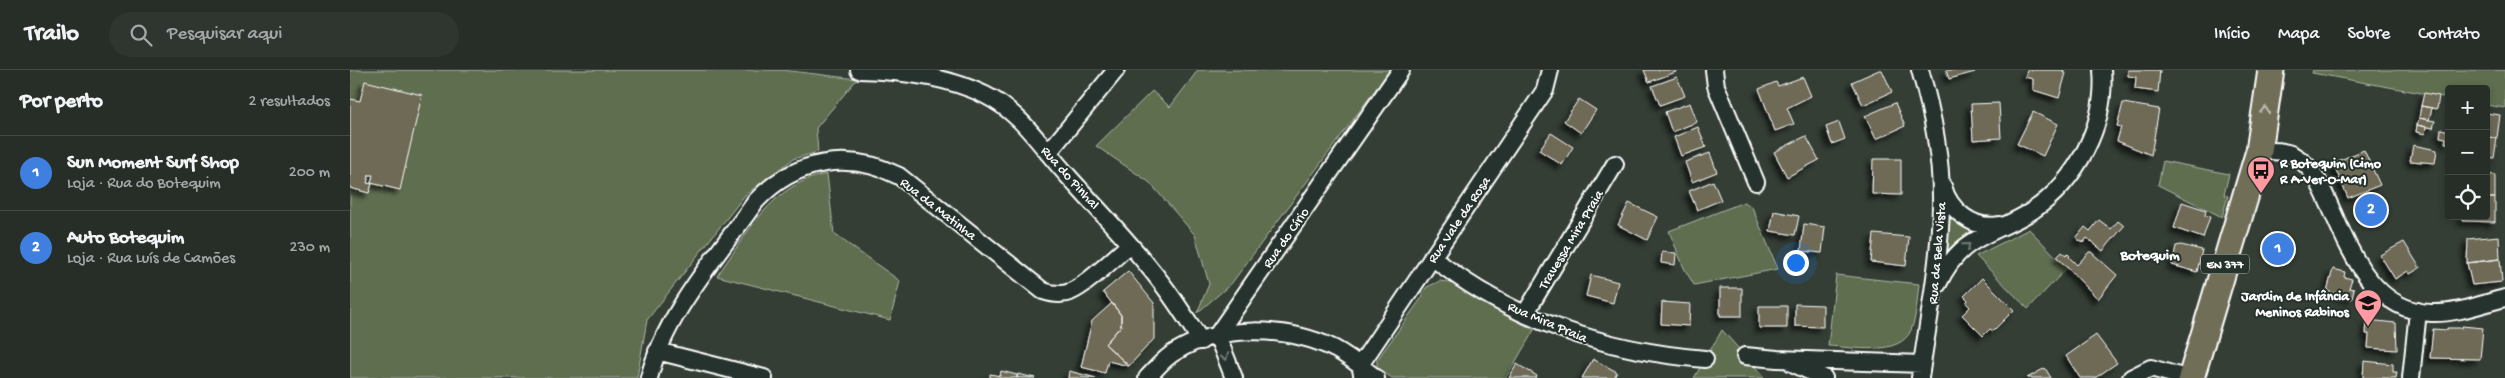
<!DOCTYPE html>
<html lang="pt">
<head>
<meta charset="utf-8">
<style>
	:root { --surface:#272e28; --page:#2f3630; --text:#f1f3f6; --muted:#a4a8a8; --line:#434a45; --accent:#1a73e8 }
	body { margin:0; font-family:"Gochi Hand",sans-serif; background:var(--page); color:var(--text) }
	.controls { position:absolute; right:15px; top:15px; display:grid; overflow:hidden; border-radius:5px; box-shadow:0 2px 8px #0003 }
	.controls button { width:45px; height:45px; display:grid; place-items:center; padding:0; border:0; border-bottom:1px solid var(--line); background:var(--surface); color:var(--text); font:25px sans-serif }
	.you { position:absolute; left:1445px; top:192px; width:18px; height:18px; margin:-12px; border:4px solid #fff; border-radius:50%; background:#1a73e8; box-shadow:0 0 0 8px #1a73e833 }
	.badge { display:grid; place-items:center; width:32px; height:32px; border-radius:50%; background:var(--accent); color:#fff; font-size:16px; font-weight:700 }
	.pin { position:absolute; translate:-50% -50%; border:2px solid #fff; box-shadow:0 1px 5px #0006 }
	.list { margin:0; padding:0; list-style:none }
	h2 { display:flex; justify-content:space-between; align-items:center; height:65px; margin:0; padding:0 20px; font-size:21px }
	h2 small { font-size:16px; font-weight:400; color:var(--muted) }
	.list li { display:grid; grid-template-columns:32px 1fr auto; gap:15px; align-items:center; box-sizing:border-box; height:75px; padding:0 20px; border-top:1px solid var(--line) }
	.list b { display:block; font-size:19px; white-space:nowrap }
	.list p { margin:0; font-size:16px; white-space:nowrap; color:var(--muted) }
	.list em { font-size:16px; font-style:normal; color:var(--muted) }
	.icon { flex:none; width:28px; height:28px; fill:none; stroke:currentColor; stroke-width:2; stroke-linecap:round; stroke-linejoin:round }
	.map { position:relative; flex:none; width:2155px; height:308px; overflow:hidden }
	header { display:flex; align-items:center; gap:30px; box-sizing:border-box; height:70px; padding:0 25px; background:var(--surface); border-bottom:1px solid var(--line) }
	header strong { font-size:24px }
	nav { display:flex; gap:28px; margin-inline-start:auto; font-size:18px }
	.search { width:350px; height:45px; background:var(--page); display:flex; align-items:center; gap:12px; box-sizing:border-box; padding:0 18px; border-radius:28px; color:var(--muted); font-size:19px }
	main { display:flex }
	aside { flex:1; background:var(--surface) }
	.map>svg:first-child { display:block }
	.green { fill:#5f6e50; stroke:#afb6a8 }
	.building { fill:#6e6a57; stroke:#fff; filter:url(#shadow) }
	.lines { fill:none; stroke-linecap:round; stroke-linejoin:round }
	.street-casing { stroke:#fff; stroke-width:20 }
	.primary-casing { stroke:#fff; stroke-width:29 }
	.street { stroke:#26332d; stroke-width:16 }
	.primary { stroke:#716e59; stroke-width:25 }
	.oneway { stroke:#bfbeb4 }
	.oneway2 { stroke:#727a76 }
	.labels { text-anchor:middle; stroke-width:4; stroke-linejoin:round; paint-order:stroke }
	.shield { fill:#26332d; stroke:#bec2c0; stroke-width:1 }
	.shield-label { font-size:12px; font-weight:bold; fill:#fff }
	.poi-label { font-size:14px; font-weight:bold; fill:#fff; stroke:#26332d; text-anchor:start }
	.street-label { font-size:14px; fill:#fff; stroke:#26332d }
	.neighbourhood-label { font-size:15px; font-weight:bold; fill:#fff; stroke:#26332d }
</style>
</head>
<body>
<header>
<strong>Trailo</strong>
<div class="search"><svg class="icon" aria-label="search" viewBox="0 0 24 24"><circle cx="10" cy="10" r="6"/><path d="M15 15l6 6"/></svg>Pesquisar aqui</div>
<nav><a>Início</a><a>Mapa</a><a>Sobre</a><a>Contato</a></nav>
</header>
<main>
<aside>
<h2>Por perto<small>2 resultados</small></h2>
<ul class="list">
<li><span class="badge" style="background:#3f7fe0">1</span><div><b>Sun Moment Surf Shop</b><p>Loja · Rua do Botequim</p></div><em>200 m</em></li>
<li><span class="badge" style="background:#3f7fe0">2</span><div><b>Auto Botequim</b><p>Loja · Rua Luís de Camões</p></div><em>230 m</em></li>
</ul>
</aside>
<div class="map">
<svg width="2155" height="308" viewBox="0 0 2155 308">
	<defs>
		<filter id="shadow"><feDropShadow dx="-4.5" dy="4.5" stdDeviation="2.5" flood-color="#0009"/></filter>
	</defs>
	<rect width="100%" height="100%" fill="#343e35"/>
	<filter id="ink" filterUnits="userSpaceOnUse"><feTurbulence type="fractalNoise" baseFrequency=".02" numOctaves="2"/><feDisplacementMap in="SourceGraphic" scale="10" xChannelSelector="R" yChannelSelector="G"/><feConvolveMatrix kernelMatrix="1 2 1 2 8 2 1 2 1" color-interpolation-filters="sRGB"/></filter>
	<g filter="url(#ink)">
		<!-- green -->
		<path class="green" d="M0,0H432L507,9L466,58L468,82L443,89L395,125L297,250L287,308H0Z
			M848,0H1040L881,214L847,243L859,214L845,165L799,112L746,76L802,21L820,37Z
			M1963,0H2155V38L2136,35V19H2099V28L1962,3Z
			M1813,91L1879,104L1874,125L1878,126L1872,147L1808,115Z
			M477,104L484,164L550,211L540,250L367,206C397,164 422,113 477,104Z
			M1394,132L1402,137L1428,199L1344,215L1334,198L1319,161Z
			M1600,145L1611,154L1626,161L1597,186Z
			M1679,159L1717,198L1678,239L1626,186Z
			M1486,205L1569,214C1567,229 1567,246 1561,260C1550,287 1501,277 1478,276Z
			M1090,211L1103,213L1135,234L1184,260L1156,308H1042L1027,298V290L1073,226L1071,224L1077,217Z
			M1372,260L1414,307V308H1344Z"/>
		<!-- building -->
		<path class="building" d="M1294,0H1325L1326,2L1299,12Z
			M1529,0H1532L1542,22L1513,35L1502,12Z
			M1596,0H1624L1625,2L1599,9Z
			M1677,0H1714L1713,3H1716L1709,28L1683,20V9L1675,7Z
			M1778,0H1810L1808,22L1785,19L1786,7L1778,6Z
			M1327,7L1335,26L1310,35L1302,16Z
			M1453,7L1461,26L1437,38L1444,54L1425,61L1409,19L1426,12L1428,16Z
			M15,11L72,25L50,120L21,113L23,105H19L17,113L22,114L19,123L0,118V29L10,31Z
			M2074,23L2089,26L2087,39L2071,36Z
			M1229,29L1246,40L1231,63L1214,51Z
			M1340,33L1347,52L1322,62L1315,42Z
			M1545,33L1555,56L1526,69L1515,46Z
			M1649,33L1651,68L1623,70L1621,34Z
			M1773,33L1809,39L1801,85L1767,71L1771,57L1767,56Z
			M2071,36L2082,38L2079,50L2069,48Z
			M1683,42L1708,54L1693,86L1667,74Z
			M2136,43L2150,45L2147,68L2136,67Z
			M2069,48L2085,51L2083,58L2067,55Z
			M1489,52L1495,69L1482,74L1476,57Z
			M2067,55L2076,57L2075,64L2066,62Z
			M1348,57L1356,77L1331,86L1324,67Z
			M2091,59L2099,61V73H2095L2096,68L2090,67Z
			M1201,63L1223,77L1212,95L1189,80Z
			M1456,66L1469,90L1437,107L1424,82Z
			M2136,67L2147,68L2144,88L2136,87Z
			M2063,75L2087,80L2085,93L2060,91Z
			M2014,80L2030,115L1998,128L1983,93Z
			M1360,83L1367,102L1342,112L1335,92Z
			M1523,89H1551V125L1522,124Z
			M2136,104L2145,105V128H2136Z
			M1363,111L1371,130L1347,140L1339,121Z
			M2136,128H2145V152L2113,151V146H2136Z
			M1832,132L1856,140L1855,146L1860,147L1853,168L1824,158Z
			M1279,133L1308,147L1297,170L1268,155Z
			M1424,141L1449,146L1445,165L1420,161Z
			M1749,150L1761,159L1768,151L1774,156L1753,181L1737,168L1733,173L1726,168L1735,157L1740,161Z
			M1454,154L1475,157L1472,183L1451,181Z
			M1524,164L1559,167L1556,196L1521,192Z
			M2149,166L2150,189L2117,193L2118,169Z
			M2054,172L2070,198L2060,204L2058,201L2045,209L2030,185Z
			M1831,175L1852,180L1847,202L1822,195L1826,176Z
			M1312,182L1326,183L1325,195L1311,193Z
			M1712,182L1716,185L1717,183L1720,186L1719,187L1727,195L1739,182H1741L1767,205L1748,229L1707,187Z
			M2150,189L2152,212L2122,215L2117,193Z
			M1983,199L1995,202L1994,207L2002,209L1999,218L2004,219L2002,229L1977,221Z
			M778,201L804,233V269L779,296L755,274L771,256V245L753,222Z
			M1241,205L1268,212L1263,233L1236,226Z
			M1632,208L1664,240L1643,261L1640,259L1633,266L1612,245L1620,237L1616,233L1618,230L1614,226Z
			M1370,218H1392V246H1370Z
			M1312,232L1340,234L1339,256L1311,254Z
			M762,233L771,245V256L755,274L779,296L758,291L755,303L731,297L742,251Z
			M1445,234L1473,235V257L1445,256Z
			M1409,236H1437V258H1409Z
			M2017,250L2046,253L2047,280L2018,278L2019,264H2016Z
			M2112,256L2133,258L2130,289L2080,288L2083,259L2097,260V258H2112Z
			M1746,265L1767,293L1745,308H1730L1716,286Z
			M1243,289L1267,302L1264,308H1232Z
			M2014,291L2043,294V302H2047L2046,308H2013Z
			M1167,294L1187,306L1186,308H1159Z
			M1695,298L1701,308H1677Z
			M651,301L667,305V308H640V304L650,306Z
			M719,301L746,308H718Z
			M668,304L685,308H667Z"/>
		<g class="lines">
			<!-- street casing -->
			<g class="street-casing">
				<path id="street" d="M509,0C550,1 597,6 635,25C672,43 691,77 718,106C749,141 782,174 810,211C825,230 838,251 851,271
					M1364,0L1366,16L1406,112
					M1909,81C1920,81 1933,80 1943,85C1963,96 1971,116 1980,136C2000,181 2023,241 2081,243C2106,244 2131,234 2155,228
					M698,83L766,0
					M1593,116C1599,140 1623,160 1649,155
					M1082,187C1160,250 1256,281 1355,289
					M1588,214C1611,164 1642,166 1682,141C1727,111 1757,54 1752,0
					M1175,244L1265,94
					M867,265L1051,0
					M867,265L884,308
					M307,281L414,308
					M1395,286L1427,289L1572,294
					M1442,293L1474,308
					M299,308C315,244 368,185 406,131C445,89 499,81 549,106L693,221C702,224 711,226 720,222C736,216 765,187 779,175
					M797,308C806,299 814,288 825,282C870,254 938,256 985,279C1000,287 1013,298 1026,308
					M1013,308L1010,295L1195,20L1200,0
					M1570,308C1578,250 1590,193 1591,135C1592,89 1583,44 1570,0
					M1781,308L1801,298L1836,308
					M2061,308L2068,241"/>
			</g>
			<!-- primary casing -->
			<g class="primary-casing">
				<path id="primary" d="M1841,308L1909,81L1921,0"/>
			</g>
			<!-- street -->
			<use href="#street" class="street"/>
			<!-- primary -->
			<use href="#primary" class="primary"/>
		</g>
		<!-- one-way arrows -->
		<defs><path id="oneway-chevron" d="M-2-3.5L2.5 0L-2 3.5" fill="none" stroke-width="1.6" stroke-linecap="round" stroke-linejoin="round" transform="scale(1.25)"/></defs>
		<use class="oneway" href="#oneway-chevron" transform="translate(1915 40) rotate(-82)"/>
		<g class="oneway2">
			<use href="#oneway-chevron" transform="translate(1617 176) rotate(-41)"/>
			<use href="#oneway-chevron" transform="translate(875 287) rotate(68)"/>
		</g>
	</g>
	<!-- icons -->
	<defs>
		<g id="bus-pin" transform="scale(1.4375)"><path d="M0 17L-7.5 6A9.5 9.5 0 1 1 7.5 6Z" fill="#ff9aa2" stroke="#26332d"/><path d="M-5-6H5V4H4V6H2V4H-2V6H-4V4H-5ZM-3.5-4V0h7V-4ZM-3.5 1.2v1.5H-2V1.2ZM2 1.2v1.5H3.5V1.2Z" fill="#111"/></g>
		<g id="school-pin" transform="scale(1.4375)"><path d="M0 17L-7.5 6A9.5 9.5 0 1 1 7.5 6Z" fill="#ff9aa2" stroke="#26332d"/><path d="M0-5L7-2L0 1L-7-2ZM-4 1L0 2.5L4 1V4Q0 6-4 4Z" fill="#111"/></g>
	</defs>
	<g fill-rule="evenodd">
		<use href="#bus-pin" x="1911" y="100"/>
		<use href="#school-pin" x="2018" y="233"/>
	</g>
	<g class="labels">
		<!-- shield labels -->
		<rect class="shield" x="1851" y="184.5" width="48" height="19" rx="4"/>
		<g class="shield-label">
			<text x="1875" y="198">EN 377</text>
		</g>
		<!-- poi labels -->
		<g class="poi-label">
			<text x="1930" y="97">R Botequim (Cimo<tspan x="1930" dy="16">R A-Ver-O-Mar)</tspan></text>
			<text x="1999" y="230" text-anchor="end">Jardim de Infância<tspan x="1999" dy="16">Meninos Rabinos</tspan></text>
		</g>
		<!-- street labels -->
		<g class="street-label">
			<text transform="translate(721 107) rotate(48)" y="5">Rua do Pinhal</text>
			<text transform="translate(589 138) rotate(38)" y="5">Rua da Matinha</text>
			<text transform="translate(1108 149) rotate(-56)" y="5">Rua Vale da Rosa</text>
			<text transform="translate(935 167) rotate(-55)" y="5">Rua do Círio</text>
			<text transform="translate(1220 169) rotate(-59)" y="5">Travessa Mira Praia</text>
			<text transform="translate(1586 183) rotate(-85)" y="5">Rua da Bela Vista</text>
			<text transform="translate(1198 251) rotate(23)" y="5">Rua Mira Praia</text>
		</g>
		<!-- neighbourhood labels -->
		<g class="neighbourhood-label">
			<text x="1800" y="189">Botequim</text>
		</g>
	</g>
</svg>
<div class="controls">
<button>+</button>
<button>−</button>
<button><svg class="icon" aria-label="locate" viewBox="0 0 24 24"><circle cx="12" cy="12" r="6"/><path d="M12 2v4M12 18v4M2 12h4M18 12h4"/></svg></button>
</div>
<div class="you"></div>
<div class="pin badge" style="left:1928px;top:179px;background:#3f7fe0">1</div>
<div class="pin badge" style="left:2021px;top:140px;background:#3f7fe0">2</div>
</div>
</main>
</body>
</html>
